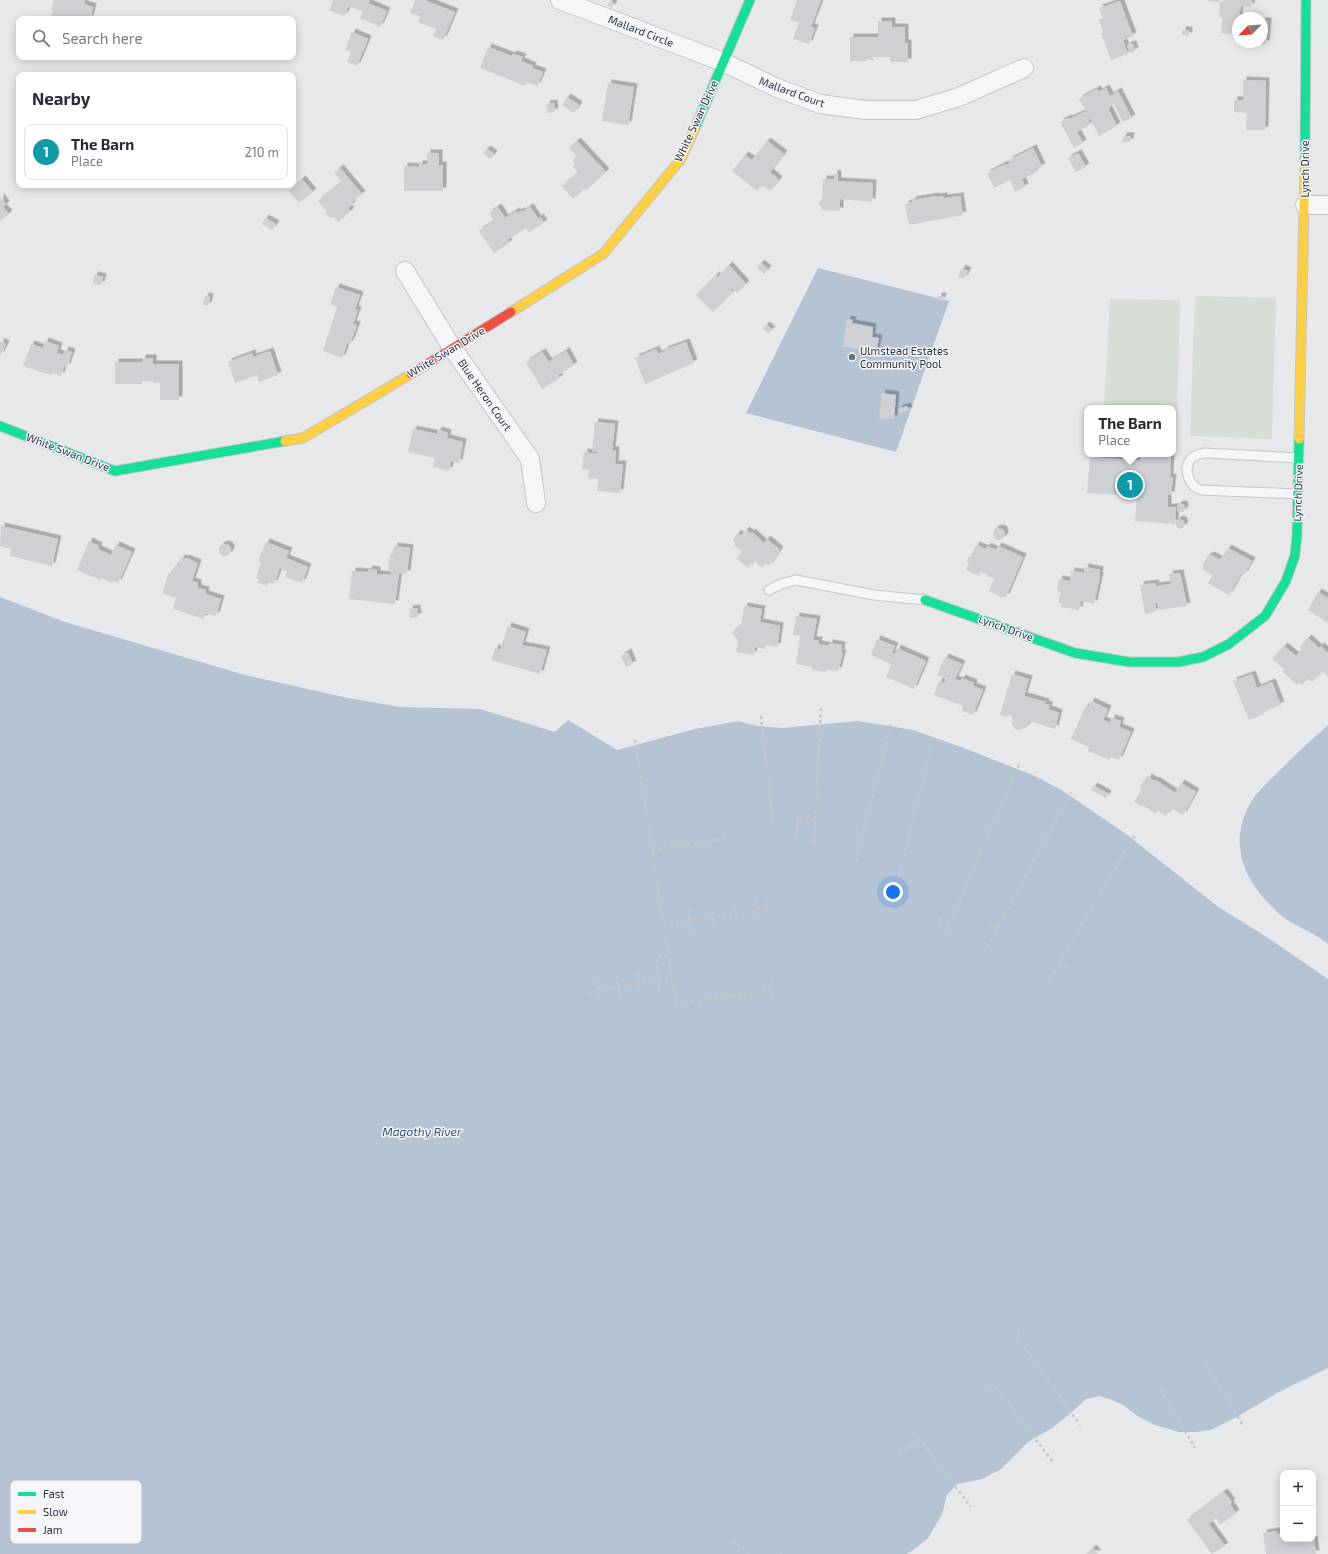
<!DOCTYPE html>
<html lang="en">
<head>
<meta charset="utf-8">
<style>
	:root { --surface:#fff; --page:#f7f7f7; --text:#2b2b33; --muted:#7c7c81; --line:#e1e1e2; --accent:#6c737f }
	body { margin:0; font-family:"Exo 2",sans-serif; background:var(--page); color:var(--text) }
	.controls { position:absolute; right:12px; bottom:12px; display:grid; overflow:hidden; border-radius:8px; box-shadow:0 2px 10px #0003 }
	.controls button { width:36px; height:36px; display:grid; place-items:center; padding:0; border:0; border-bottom:1px solid var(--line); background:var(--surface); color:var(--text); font:20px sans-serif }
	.compass { position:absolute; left:1232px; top:12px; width:36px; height:36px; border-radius:50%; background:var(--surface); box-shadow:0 2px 10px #0003; rotate:245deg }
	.you { position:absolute; left:893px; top:892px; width:14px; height:14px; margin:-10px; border:3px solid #fff; border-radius:50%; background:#1a73e8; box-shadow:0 0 0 6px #1a73e833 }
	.badge { display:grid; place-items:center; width:26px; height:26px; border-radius:50%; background:var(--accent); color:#fff; font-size:13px; font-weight:700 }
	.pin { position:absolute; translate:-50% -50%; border:2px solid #fff; box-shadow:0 1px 4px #0006 }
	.popup { position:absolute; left:1084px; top:405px; width:92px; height:52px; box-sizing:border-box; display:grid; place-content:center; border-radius:8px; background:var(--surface); filter:drop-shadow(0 1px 3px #0005); font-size:13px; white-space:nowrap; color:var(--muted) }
	.popup b { font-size:15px; color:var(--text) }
	.popup::after { content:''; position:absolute; left:50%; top:100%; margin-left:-8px; border:8px solid transparent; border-top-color:var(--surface) }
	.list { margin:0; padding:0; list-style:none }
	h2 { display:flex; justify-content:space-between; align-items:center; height:52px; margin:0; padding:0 16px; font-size:17px }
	h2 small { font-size:13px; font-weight:400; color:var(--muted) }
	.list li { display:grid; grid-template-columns:26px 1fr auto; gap:12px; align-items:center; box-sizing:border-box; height:56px; margin:0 8px 8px; padding:0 8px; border:1px solid var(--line); border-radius:8px }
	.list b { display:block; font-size:15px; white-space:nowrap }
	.list p { margin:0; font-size:13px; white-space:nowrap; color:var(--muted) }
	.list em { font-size:13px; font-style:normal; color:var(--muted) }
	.icon { flex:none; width:22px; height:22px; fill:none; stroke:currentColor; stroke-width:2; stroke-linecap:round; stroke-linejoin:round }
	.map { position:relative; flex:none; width:1328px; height:1554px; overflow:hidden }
	.search { position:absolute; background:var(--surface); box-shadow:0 2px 10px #0003; left:16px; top:16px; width:280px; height:44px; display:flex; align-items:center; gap:10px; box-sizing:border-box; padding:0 14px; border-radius:8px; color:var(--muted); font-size:15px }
	.panel { position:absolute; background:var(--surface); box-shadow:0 2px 10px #0003; left:16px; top:72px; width:280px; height:116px; border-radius:8px }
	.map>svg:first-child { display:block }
	.green { fill:#d6ded6 }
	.water { fill:#b4c4d5 }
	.building { fill:#ced0d3; filter:url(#shadow) }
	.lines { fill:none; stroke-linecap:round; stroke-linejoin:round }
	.lane-casing { stroke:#c4c6c8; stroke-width:11 }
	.street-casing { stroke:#c4c6c8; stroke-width:20 }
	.fast-casing { stroke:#c4c6c8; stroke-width:11 }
	.slow-casing { stroke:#c4c6c8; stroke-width:11 }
	.jam-casing { stroke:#c4c6c8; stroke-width:11 }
	.path { stroke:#c5c6ca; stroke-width:2.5; stroke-dasharray:3 3; stroke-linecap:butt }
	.lane { stroke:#f5f6f7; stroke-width:9 }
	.street { stroke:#f5f6f7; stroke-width:18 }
	.fast { stroke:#16e098; stroke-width:9 }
	.slow { stroke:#ffcf43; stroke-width:9 }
	.jam { stroke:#f24e42; stroke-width:9 }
	.poi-dot { fill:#6c737f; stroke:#f4f6f9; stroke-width:1.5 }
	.labels { text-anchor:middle; stroke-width:3; stroke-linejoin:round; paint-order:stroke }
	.street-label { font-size:11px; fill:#2b3445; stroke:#f4f6f9 }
	.poi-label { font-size:11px; fill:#2b3445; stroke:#f4f6f9; text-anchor:start }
	.water-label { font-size:12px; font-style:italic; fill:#34527a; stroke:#f4f6f9 }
	.key { fill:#f4f6f9; stroke:#b8bcc3; stroke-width:1 }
	.key-label { font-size:11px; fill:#2b3445 }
</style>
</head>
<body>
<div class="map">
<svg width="1328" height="1554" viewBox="0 0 1328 1554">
	<defs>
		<filter id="shadow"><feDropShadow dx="3.5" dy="-3.5" stdDeviation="0" flood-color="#0004"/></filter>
	</defs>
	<rect width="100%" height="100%" fill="#e6e8ea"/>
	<!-- green -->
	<path class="green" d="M1195,296L1276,298L1272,439L1190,436Z
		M1110,299L1180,300L1177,417H1173V408H1104Z"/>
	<!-- water -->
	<path class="water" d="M818,268L949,301L896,452L746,413Z
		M0,597L65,622L245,675L348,698L400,707L480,709L555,732L568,720L617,750L695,729L738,721L758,726L782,728L858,721L913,730L964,748L1035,776L1063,791L1126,834L1217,906L1268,938L1328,979V1368L1277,1393L1235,1418L1211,1430L1196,1432H1179L1155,1425L1139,1417L1123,1405L1112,1400L1100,1396L1086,1399L1070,1414L1052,1428L1028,1442L1001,1469L982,1479L957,1484L947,1495L942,1514L928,1538L912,1551L906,1554H0Z
		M1328,725V944C1313,931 1292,926 1277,912C1244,881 1227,844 1251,802C1257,792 1267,783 1275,775C1292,758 1310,741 1328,725Z"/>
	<!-- building -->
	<path class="building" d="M54,0H85L84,4L93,7L90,19H56L51,18L53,11H51Z
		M333,0H370L368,3L387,11L380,27L360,18L363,12L349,6L344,16L329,10Z
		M415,0H424L455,12L443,40L433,36L436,29L418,22L420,16L410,13Z
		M797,0H821L811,27L815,28L809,44L793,39L799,23L790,20Z
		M1208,0H1220L1219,2L1208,1Z
		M1223,0H1252L1251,7L1241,6L1239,16L1244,18H1238V35L1221,33L1222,18L1219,17L1220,2H1223Z
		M609,1L614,3L612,8L608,6Z
		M1120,1L1133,36L1123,40L1128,54L1111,60L1101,33H1103L1099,20L1103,18L1099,8Z
		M878,21H892V27H905V43H908V62H890V57H873V60H867V61H850V37H878Z
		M1262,21H1268L1266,44H1258V42H1262Z
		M1182,30H1189V36L1182,35Z
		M352,32L368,39L357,66L347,62L351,52L345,50Z
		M1133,44L1135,51L1130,53L1127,45Z
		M488,47L512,56L513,54L523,57L521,61L533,66L532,68L543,72L537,86L527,82L526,86L480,68Z
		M1243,80L1266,81L1265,130H1246L1247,113L1234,112V100H1243Z
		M608,83L634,87L628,125L602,121Z
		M1106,88L1110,96L1118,91L1132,118L1123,122L1114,104L1108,108L1117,126L1099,136L1090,118L1088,120L1091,124L1077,132L1083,143L1074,148L1060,122L1068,118L1069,119L1086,111L1079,99L1097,89L1099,92Z
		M567,97L579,105L574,113L562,105Z
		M554,103L555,112L548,113L546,104Z
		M1123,136H1131L1130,142H1122Z
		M577,141L606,172L586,190L584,188L573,199L562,186L578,172L573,166L575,164L572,161L577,157L569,148Z
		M767,141L784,154L770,172L779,180L770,191L762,185L757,191L732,171L745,155L752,160Z
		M1033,148L1042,167L1034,170L1035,173L1022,179L1025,187L1015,192L1010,180L994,188L987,173L1005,164L1008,170L1006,165L1011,163L1009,160Z
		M487,149L494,154L490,159L483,153Z
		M427,153H439V165H443V191H404V166L419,167V164H427Z
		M1078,153L1086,167L1076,172L1068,158Z
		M340,168L362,194L352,202L353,204L348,208L351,211L338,222L334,217L332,218L329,217L325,213L327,212L318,201L342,182L334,173Z
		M834,173L838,174V181L873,183L872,202L840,199V211L821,210L822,207L818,203L822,200L823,179H834Z
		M302,179L313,192L299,203L289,191Z
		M0,196L6,204L3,207L9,214L0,221Z
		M936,196V197L944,196V198L960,196L963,215L909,225L905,204L912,202V200Z
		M498,207L505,218L516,211L517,213L521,211L522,212L530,207L538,219L540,217L544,223L529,232L526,228L507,240L509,243L494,253L479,231L494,221L489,213Z
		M265,218L276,224L272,230L262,224Z
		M761,263L768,269L764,274L757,267Z
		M729,265L746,284L737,293L732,288L731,290L733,292L713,312L696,295L716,275L718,277Z
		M962,268L968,271L964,279L958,276Z
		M94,275L103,277L101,285L93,284Z
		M336,287L360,295L355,309L358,310L353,324L357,325L350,344H347L342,358L323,351L337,307L330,304Z
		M205,296L210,297L208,306L203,305Z
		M938,296H943L942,301L938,300Z
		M847,319L853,320L852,323L873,327L872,337L879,338L876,352L843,347Z
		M766,325L772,330L768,333L763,329Z
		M0,341L6,344L0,356Z
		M45,341L59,346L57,353L63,355L65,350L72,352L67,367L64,366L61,376L52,373L51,375L23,366L31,344L43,348Z
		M686,342L694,363L645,384L635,358L656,349L658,354L665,351L664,350Z
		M270,351L278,375L259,382L257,375L235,383L228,362L252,353L253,357Z
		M566,351L574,365L558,375L560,378L542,389L526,362L542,352L549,362Z
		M142,358H153V364H179V400H160V383H153V381H142V384H115V362H142Z
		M882,393L896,395L894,419L879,418Z
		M907,406L909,410L900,413L898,409Z
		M595,422L615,424L612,450H616L615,464H623L620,493L597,491L598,479L588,478L589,470L582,469L584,452L597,454V452L592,451Z
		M413,429L437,434L438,430L448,433L447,438L463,442L459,463L451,461L449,471L433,467L435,458L408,452Z
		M1140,454H1171L1170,477H1173L1171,495H1168V507H1176L1175,524L1135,521L1137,496L1087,493L1090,457L1140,461Z
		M1177 508a4 4 0 1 1 8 0a4 4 0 1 1-8 0Z
		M1175.5 524a4.5 4.5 0 1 1 9 0a4.5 4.5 0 1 1-9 0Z
		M1,526L58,539L52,566L10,556L11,549L0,546Z
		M993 534a6 6 0 1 1 12 0a6 6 0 1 1-12 0Z
		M746,530L751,534L752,532L764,543L767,539L780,550L769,566L766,563L762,568L754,560L748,568L736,558L742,552L734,545L736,543L732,540L738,533L741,536Z
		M89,541L99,546L98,549L111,555L116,545L132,552L118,583L112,581V583L101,578L100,580L77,570Z
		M266,542L289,551L286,558L308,567L302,583L285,577L287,571L280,568L274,584L269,582L267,586L258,583L259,579L256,578L261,563L258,561Z
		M219 550a6 6 0 1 1 12 0a6 6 0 1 1-12 0Z
		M976,545L986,549L987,546L996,550L998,546L1023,557L1006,597L1003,596V598L989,591L994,579L987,576L988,575L980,572L979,576L966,570L969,563L967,562L969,556L971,557Z
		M394,546L410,548L407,574L399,573L395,604L349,599L352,571L368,572L369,569L377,570V574L391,575V572H388L390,554H393Z
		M1228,548L1252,561L1244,575L1241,573L1229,595L1208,583L1213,575L1203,570V564L1207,557L1211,555L1220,560Z
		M181,558L186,559V558L198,563L192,581L198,583V588L206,590L205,594L221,599L216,616L205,613L204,619L173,609L176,598L162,593L169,573L172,574L175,565L178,566Z
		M1085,567L1100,570L1099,576H1100L1094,604L1081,601L1079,610L1061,607L1062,604L1058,603L1061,592L1057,591L1059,579L1070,581L1071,571L1084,573Z
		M1180,573L1187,606L1159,610L1157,603H1155L1156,610L1155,611V612L1145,614L1140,585L1155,583L1156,586L1171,584L1169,574Z
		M1318,592L1328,598V623L1308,610Z
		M744,606L762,609L760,622L780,626L777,647L766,645L765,649L755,647L753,655L736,652L738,641L732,632L741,625Z
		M417,608L418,617L410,618L409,609Z
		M796,616L817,619L813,640H819L818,644L829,646V643L842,645L841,653H843L838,671L827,670L826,672L812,670V667L796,664L800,636L793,635Z
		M508,626L526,632L522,645L547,650L540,674L491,660L495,648L500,650Z
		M1308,638L1319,648L1321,646L1328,653V677L1322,671L1312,682L1308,678L1302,685L1299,683L1297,685L1282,671L1284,669L1272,659L1284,646L1296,656L1302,649L1300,647Z
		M877,639L895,646L892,653L895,654L897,648L926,661L914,689L886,677L891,664L871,655Z
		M628,652L633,664L626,667L621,656Z
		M945,657L962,664L955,679L960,681L962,678L974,683L973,686L983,690L973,715L962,711L963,706L934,695L939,681L944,683L946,678L937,675Z
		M1012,674L1029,679L1024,696L1046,702L1045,704L1050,705L1048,709L1059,713L1055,729L1030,721L1026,728L1018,730L1015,729L1012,725V716L1007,715L1008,717L1000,715Z
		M1252,674L1257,688L1272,682L1281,705L1263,712L1264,714L1249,720L1233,681Z
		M1091,701L1108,709L1103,720L1110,723L1112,718L1121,721L1119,727L1131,732L1119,760L1111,757L1110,760L1088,751L1089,747L1071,739L1085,707L1088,708Z
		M1148,777L1155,781L1156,780L1175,793L1181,783L1196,792L1183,815L1171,808L1166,816L1158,811L1156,814L1142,805V807L1134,802L1142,788L1140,787L1144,780L1146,782Z
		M1094,786L1108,794L1106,798L1091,790Z
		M1224,1492L1232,1502L1230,1504L1236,1513L1220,1525L1216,1518L1209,1524L1225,1546L1212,1554L1187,1520Z
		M1277,1531V1534L1283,1533V1539H1314L1316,1554H1266L1263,1533Z
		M1093,1548L1098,1554H1086Z"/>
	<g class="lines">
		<!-- lane casing -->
		<g class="lane-casing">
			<path id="lane" d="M1298,494L1201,490C1190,487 1182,469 1191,459C1194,455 1200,454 1205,453L1299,458
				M769,590L781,584L796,580L874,595L925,600"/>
		</g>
		<!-- street casing -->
		<g class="street-casing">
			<path id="street" d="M560,0L723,62L775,87L820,104L866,110H916L959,97L1024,68
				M1305,205H1328
				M405,271L453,349L530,459L536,503"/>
		</g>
		<!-- fast casing -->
		<g class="fast-casing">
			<path id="fast" d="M695,128L750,0
				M1305,159L1306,0
				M0,426L115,471L285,441
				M925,600L1075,653L1129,662H1178L1203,657L1229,644L1265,616L1286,581L1295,555L1297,535L1299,439"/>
		</g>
		<!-- slow casing -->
		<g class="slow-casing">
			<path id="slow" d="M511,312L603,254L681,159L695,128
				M1299,439L1305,159
				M285,441L303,438L411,374"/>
		</g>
		<!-- jam casing -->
		<g class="jam-casing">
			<path id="jam" d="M411,374L511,312"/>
		</g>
		<!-- path -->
		<path class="path" d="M761,716L773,823H769
			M635,740L676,1004L770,990
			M856,830L864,832
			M797,837L798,815L815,819
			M814,843L821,707
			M652,850L729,838
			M856,861L891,723
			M767,899L769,918
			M756,901L759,921
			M734,903L736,924
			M712,907L714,928
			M891,909L933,740
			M689,910L691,932
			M941,917L938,927L946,931L1019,765
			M990,922L999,927
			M664,925L768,909
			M985,952L1071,792
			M1060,962L1069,969
			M638,973L640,995
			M617,976L620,999
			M597,981L600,1003
			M771,981L770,990L774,998
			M1044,988L1136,833
			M659,992L657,957L669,955
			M589,993L672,977
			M700,1001L702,1011
			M1025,1329L1016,1336L1080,1425
			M1203,1360L1242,1424
			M1161,1389L1195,1448
			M988,1390L993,1384L1053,1462
			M919,1439L971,1507
			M900,1454L919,1439L911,1429
			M733,1541L750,1554
			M780,1554L781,1552"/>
		<!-- lane -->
		<use href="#lane" class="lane"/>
		<!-- street -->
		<use href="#street" class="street"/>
		<!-- fast -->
		<use href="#fast" class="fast"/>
		<!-- slow -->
		<use href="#slow" class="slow"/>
		<!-- jam -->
		<use href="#jam" class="jam"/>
	</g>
	<!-- markers -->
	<circle class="poi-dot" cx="852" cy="357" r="4"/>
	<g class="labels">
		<!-- street labels -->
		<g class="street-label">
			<text transform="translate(641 31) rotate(21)" y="4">Mallard Circle</text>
			<text transform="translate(792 92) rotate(20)" y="4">Mallard Court</text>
			<text transform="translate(696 121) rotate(-65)" y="4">White Swan Drive</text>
			<text transform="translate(1305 169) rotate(-90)" y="4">Lynch Drive</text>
			<text transform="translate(446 352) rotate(-31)" y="4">White Swan Drive</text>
			<text transform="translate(485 395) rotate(55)" y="4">Blue Heron Court</text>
			<text transform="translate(68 452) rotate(21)" y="4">White Swan Drive</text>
			<text transform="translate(1298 493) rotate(-88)" y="4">Lynch Drive</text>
			<text transform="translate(1006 628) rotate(20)" y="4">Lynch Drive</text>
		</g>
		<!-- poi labels -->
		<g class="poi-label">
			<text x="860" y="355">Ulmstead Estates<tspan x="860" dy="13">Community Pool</tspan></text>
		</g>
		<!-- water labels -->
		<g class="water-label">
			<text x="422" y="1136">Magothy River</text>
		</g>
	</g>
	<!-- legend -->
	<rect x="10" y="1480" width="132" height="64" rx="6" class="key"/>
	<rect x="18" y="1492" width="18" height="4" fill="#16e098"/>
	<rect x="18" y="1510" width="18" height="4" fill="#ffcf43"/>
	<rect x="18" y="1528" width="18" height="4" fill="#f24e42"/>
	<g class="key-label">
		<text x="43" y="1498">Fast</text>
		<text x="43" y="1516">Slow</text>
		<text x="43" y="1534">Jam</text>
	</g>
</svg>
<div class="controls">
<button>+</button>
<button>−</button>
</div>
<svg class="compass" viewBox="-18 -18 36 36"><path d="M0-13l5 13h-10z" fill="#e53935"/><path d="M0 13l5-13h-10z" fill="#7c7c81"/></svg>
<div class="you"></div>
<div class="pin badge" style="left:1130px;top:485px;background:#0f9aa8">1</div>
<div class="popup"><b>The Barn</b>Place</div>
<div class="search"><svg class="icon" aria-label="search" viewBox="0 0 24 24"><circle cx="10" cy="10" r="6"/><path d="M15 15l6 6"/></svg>Search here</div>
<section class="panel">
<h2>Nearby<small></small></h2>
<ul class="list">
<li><span class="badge" style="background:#0f9aa8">1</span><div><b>The Barn</b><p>Place</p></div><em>210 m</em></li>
</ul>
</section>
</div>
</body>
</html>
